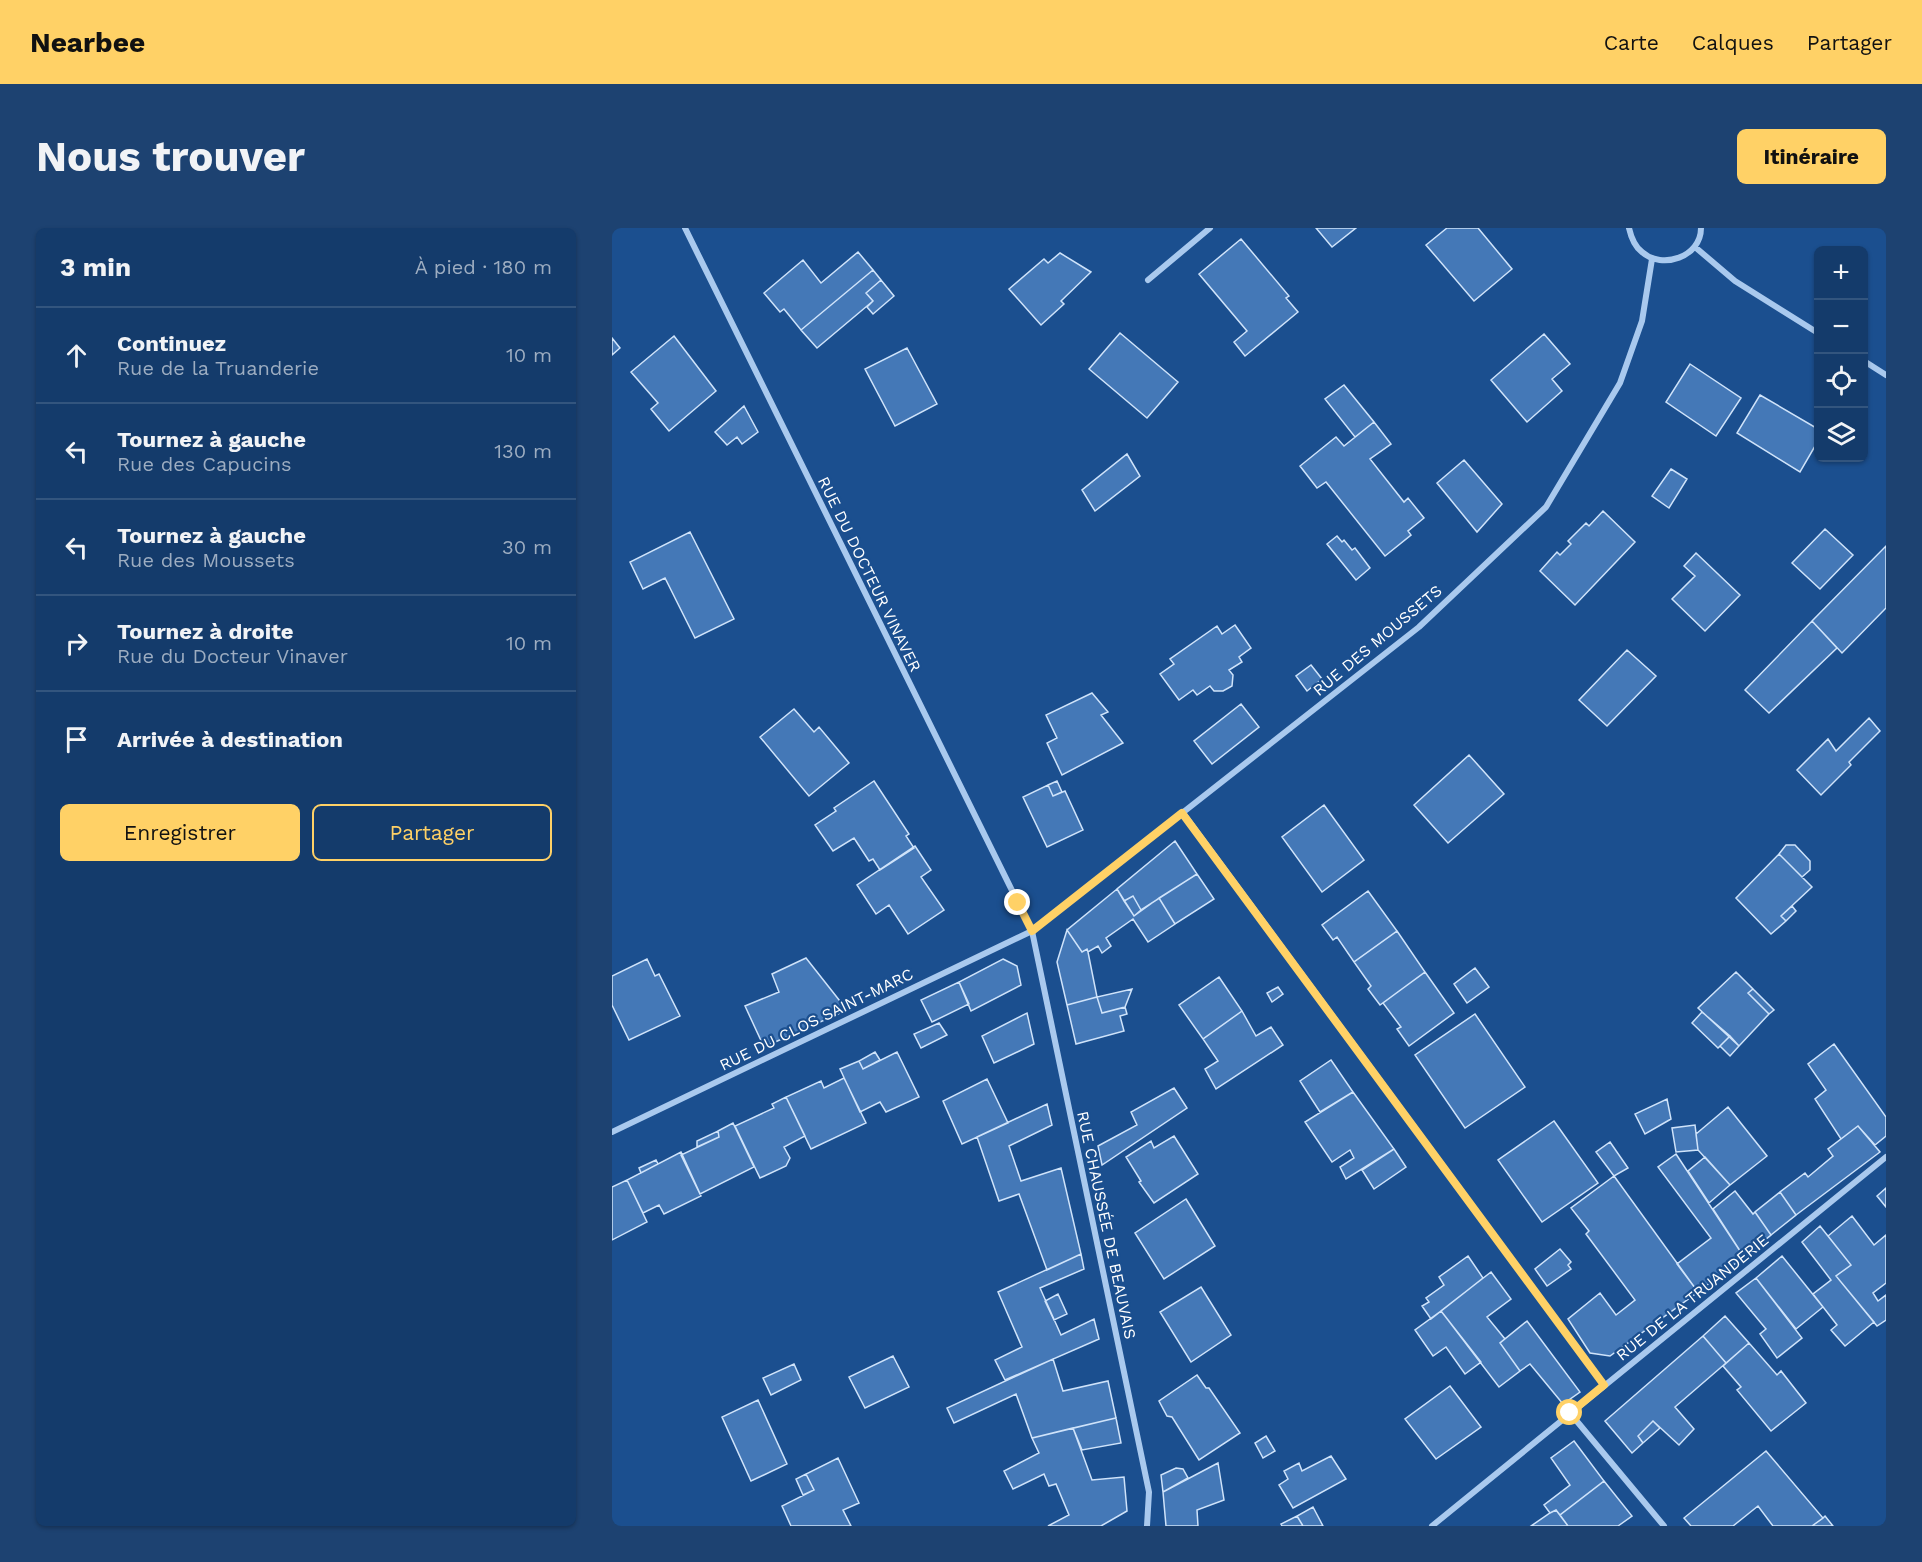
<!DOCTYPE html>
<html lang="fr">
<head>
<meta charset="utf-8">
<style>
	:root { --surface:#143b6b; --page:#1d4271; --text:#f1f3f6; --muted:#9dadc1; --line:#33557e; --accent:#ffd166 }
	body { margin:0; font-family:"Work Sans",sans-serif; background:var(--page); color:var(--text) }
	.controls { position:absolute; right:18px; top:18px; display:grid; overflow:hidden; border-radius:9px; box-shadow:0 2px 4px #0004 }
	.controls button { width:54px; height:54px; display:grid; place-items:center; padding:0; border:0; border-bottom:2px solid var(--line); background:var(--surface); color:var(--text); font:30px sans-serif }
	.stop { position:absolute; width:18px; height:18px; margin:-14px; border:4px solid #ffd166; border-radius:50%; background:#fff }
	.stop.end { background:#ffd166; border-color:#fff; box-shadow:0 2px 6px #0008 }
	.list { margin:0; padding:0; list-style:none }
	h2 { display:flex; justify-content:space-between; align-items:center; height:78px; margin:0; padding:0 24px; font-size:26px }
	h2 small { font-size:20px; font-weight:400; color:var(--muted) }
	.list li { display:grid; grid-template-columns:39px 1fr auto; gap:18px; align-items:center; box-sizing:border-box; height:96px; padding:0 24px; border-top:2px solid var(--line) }
	.list b { display:block; font-size:22px; white-space:nowrap }
	.list p { margin:0; font-size:20px; white-space:nowrap; color:var(--muted) }
	.list em { font-size:20px; font-style:normal; color:var(--muted) }
	.actions { display:flex; gap:12px; padding:18px 24px }
	.actions a { flex:1; padding:14px 0; border:2px solid var(--accent); border-radius:9px; text-align:center; font-size:21px; color:var(--accent) }
	.actions .main { background:var(--accent); color:#111 }
	.icon { flex:none; width:33px; height:33px; fill:none; stroke:currentColor; stroke-width:2; stroke-linecap:round; stroke-linejoin:round }
	.map { position:relative; flex:none; width:1274px; height:1298px; overflow:hidden; border-radius:9px }
	header { display:flex; align-items:center; gap:36px; box-sizing:border-box; height:84px; padding:0 30px; background:var(--accent); color:#111 }
	header strong { font-size:28px }
	nav { display:flex; gap:33px; margin-inline-start:auto; font-size:21px }
	.intro { display:flex; align-items:center; justify-content:space-between; box-sizing:border-box; height:144px; padding:0 36px }
	h1 { margin:0; font-size:42px }
	.button { padding:15px 27px; border-radius:9px; background:var(--accent); color:#111; font-size:21px; font-weight:700 }
	main { display:flex; gap:36px; padding:0 36px }
	aside { flex:1; background:var(--surface); border-radius:9px; box-shadow:0 2px 4px #0004 }
	.map>svg:first-child { display:block }
	.building { fill:#4478b7; stroke:#cfe3fa; stroke-width:1.5 }
	.lines { fill:none; stroke-linecap:round; stroke-linejoin:round }
	.minor { stroke:#a9c9ee; stroke-width:6 }
	.route { stroke:#ffd166; stroke-width:8 }
	.labels { text-anchor:middle; stroke-width:4.5; stroke-linejoin:round; paint-order:stroke }
	.street-label { font-size:16px; fill:#fff; stroke:#1b4f8f }
</style>
</head>
<body>
<header>
<strong>Nearbee</strong>
<nav><a>Carte</a><a>Calques</a><a>Partager</a></nav>
</header>
<div class="intro"><h1>Nous trouver</h1><a class="button">Itinéraire</a></div>
<main>
<aside>
<h2>3 min<small>À pied · 180 m</small></h2>
<ul class="list">
<li><svg class="icon" aria-label="ahead" viewBox="0 0 24 24"><path d="M12 20V5M6 11l6-6 6 6"/></svg><div><b>Continuez</b><p>Rue de la Truanderie</p></div><em>10 m</em></li>
<li><svg class="icon" aria-label="left" viewBox="0 0 24 24"><path d="M17 20v-9H6M10 6l-5 5 5 5"/></svg><div><b>Tournez à gauche</b><p>Rue des Capucins</p></div><em>130 m</em></li>
<li><svg class="icon" aria-label="left" viewBox="0 0 24 24"><path d="M17 20v-9H6M10 6l-5 5 5 5"/></svg><div><b>Tournez à gauche</b><p>Rue des Moussets</p></div><em>30 m</em></li>
<li><svg class="icon" aria-label="right" viewBox="0 0 24 24"><path d="M7 20v-9h11M14 6l5 5-5 5"/></svg><div><b>Tournez à droite</b><p>Rue du Docteur Vinaver</p></div><em>10 m</em></li>
<li><svg class="icon" aria-label="arrive" viewBox="0 0 24 24"><path d="M6 21V4h12l-3 4 3 4H6"/></svg><div><b>Arrivée à destination</b></div></li>
</ul>
<div class="actions"><a class="main">Enregistrer</a><a>Partager</a></div>
</aside>
<div class="map">
<svg width="1274" height="1298" viewBox="0 0 1274 1298">
	<rect width="100%" height="100%" fill="#1b4f8f"/>
	<!-- building -->
	<path class="building" d="M704,0H744L720,19Z
		M835,0H866L900,41L862,73L814,17Z
		M629,11L677,68L674,70L686,84L633,128L622,114L635,103L587,46Z
		M246,24L261,42L189,102L172,81L168,84L152,65L191,32L209,55Z
		M448,25L479,44L449,73L452,76L429,97L397,61L432,31L436,35Z
		M261,42L269,52L254,65L261,73L205,120L189,102Z
		M269,52L282,68L261,86L255,79L261,73L254,65Z
		M508,105L566,154L535,190L477,141Z
		M932,106L958,136L940,151L950,163L915,194L879,152Z
		M62,108L104,163L57,203L39,181L46,175L19,144Z
		M0,110L8,120L0,127Z
		M295,120L325,176L283,198L253,141Z
		M1078,136L1129,170L1104,208L1054,174Z
		M732,157L762,194L743,209L713,171Z
		M1148,167L1206,201V213L1188,244L1125,205Z
		M132,178L146,204L130,216L125,209L115,217L103,204Z
		M762,194L779,216L758,231L792,274L796,270L812,290L796,303L799,307L773,328L714,254L705,260L688,238L724,209L732,218Z
		M515,226L528,248L483,283L470,262Z
		M852,232L890,276L865,304L825,255Z
		M1059,241L1075,251L1057,280L1040,268Z
		M991,283L1023,314L963,377L928,343L945,324L948,327L959,316L956,313L974,295L977,298Z
		M1213,301L1241,327L1208,361L1180,335Z
		M78,304L122,391L83,410L53,350L31,361L18,334Z
		M725,308L730,314L732,312L740,322L743,320L758,340L744,352L715,316Z
		M1274,318V380L1230,425L1200,393Z
		M1084,325L1128,367L1093,403L1060,371L1083,348L1072,338Z
		M1200,393L1225,420L1157,485L1133,462Z
		M623,397L639,420L627,429L630,434L617,442L621,447L620,458L611,463H602L598,458L585,467L581,462L567,472L548,446L562,436L558,431L605,398L610,406Z
		M1015,422L1044,448L995,498L967,472Z
		M699,437L710,451L695,463L684,448Z
		M480,465L496,484L489,487L511,515L450,547L435,515L445,510L434,487Z
		M629,476L647,499L600,536L582,513Z
		M182,481L202,504L207,499L237,535L197,568L148,509Z
		M1257,490L1268,503L1237,534L1239,537L1209,567L1185,542L1216,511L1224,523Z
		M857,527L892,566L836,615L802,577Z
		M262,553L297,606L294,608L302,620L268,642L261,631L257,633L242,610L221,623L203,597L224,583L222,580Z
		M445,553L450,564L441,568L436,557Z
		M436,557L441,568L453,563L471,602L435,619L411,569Z
		M712,577L752,632L710,664L670,609Z
		M563,613L585,646L529,682L521,668L512,673L505,661Z
		M1174,617H1183L1198,633V642L1190,649L1167,626Z
		M303,618L319,642L309,649L332,682L296,706L277,677L264,686L245,657Z
		M1167,626L1200,659L1169,688L1174,693L1159,706L1124,670Z
		M585,646L602,671L563,696L547,670Z
		M505,661L522,688L547,670L563,696L536,714L521,691L494,710L499,718L490,725L486,718L476,724L475,721L470,724L455,702Z
		M756,663L785,703L742,734L725,709L721,712L710,697Z
		M521,668L529,682L522,688L512,673Z
		M1180,678L1184,683L1174,693L1169,688Z
		M455,702L470,724L475,721L476,724L485,769L455,777L445,734Z
		M785,703L813,744L768,777L756,761L759,758L742,734Z
		M194,730L235,782L152,819L133,778L167,764L160,746Z
		M35,731L43,748L47,746L68,788L17,812L0,777V748Z
		M391,731L405,738L409,757L359,783L347,754Z
		M863,740L877,759L855,775L842,756Z
		M813,744L842,785L797,818L785,801L789,799L771,775Z
		M1124,744L1141,761L1136,765L1157,786L1127,818L1086,780Z
		M607,749L630,783L591,811L567,777Z
		M347,754L357,776L320,794L309,772Z
		M666,759L671,766L660,774L655,765Z
		M520,761L513,779L490,785L485,769Z
		M1141,761L1162,782L1157,786L1136,765Z
		M485,769L490,785L513,779L515,786L508,788L512,803L464,816L455,777Z
		M630,783L644,808L659,799L671,817L604,861L593,841L606,833L591,811Z
		M1090,784L1118,808L1106,820L1080,795Z
		M415,785L422,816L382,835L370,808Z
		M863,786L913,859L853,900L803,827Z
		M327,795L335,807L309,820L302,806Z
		M1118,808L1127,818L1118,828L1108,818Z
		M1222,816L1274,889V908L1263,917L1246,898L1229,911L1203,871L1214,862L1196,836Z
		M263,824L268,832L251,841L247,833Z
		M285,824L307,869L274,884L268,874L248,884L228,841L247,833L251,841Z
		M719,832L741,864L708,884L688,853Z
		M232,850L254,895L199,921L174,869L209,853L212,860Z
		M375,851L396,895L350,916L331,873Z
		M562,860L575,880L490,937L486,918L525,897L519,884Z
		M741,864L782,921L734,951L728,939L742,930L738,922L720,934L693,894Z
		M174,869L193,908L172,919L178,930L174,938L148,950L123,898L162,880L160,876Z
		M1055,871L1059,891L1033,906L1023,886Z
		M435,876L440,897L397,918L409,953L449,940L469,1026L435,1042L407,966L387,973L365,909Z
		M1116,879L1155,928L1118,957L1086,922L1084,906Z
		M942,893L986,955L930,994L886,932Z
		M121,895L142,939L88,966L69,927L107,909L106,903Z
		M1083,897L1086,922L1064,924L1060,900Z
		M1246,898L1268,924L1184,987L1168,964L1193,945L1196,949L1221,928L1216,921Z
		M106,903L107,909L85,919V913Z
		M562,908L586,946L542,975L527,954L529,953L514,929L539,913L542,920Z
		M998,914L1016,940L1002,948L984,924Z
		M782,921L794,939L762,961L750,942Z
		M69,924L89,968L52,986L47,977L31,985L15,952Z
		M1064,926L1132,1029L1086,1064L1065,1036L1099,1010L1046,939Z
		M1093,929L1118,957L1097,975L1076,943Z
		M44,932L46,936L29,945L27,940Z
		M1002,948L1086,1064L998,1128L978,1125L956,1091L988,1065L1004,1087L1023,1072L974,1006L977,1003L959,980Z
		M15,952L35,994L0,1012V959Z
		M1274,960V979L1265,968Z
		M1123,963L1141,986L1143,984L1159,1007L1132,1029L1101,981Z
		M1168,964L1184,987L1159,1007L1143,984Z
		M574,971L603,1018L552,1051L523,1005Z
		M1240,988L1262,1017L1274,1007V1055L1261,1065L1266,1073L1274,1067V1092L1265,1098L1224,1048L1239,1037L1216,1008Z
		M1208,998L1239,1037L1224,1048L1262,1094L1233,1118L1219,1102L1225,1097L1201,1066L1219,1052L1190,1014Z
		M948,1021L959,1034L956,1037L959,1041L935,1058L923,1041Z
		M469,1026L472,1041L428,1060L449,1107L482,1091L487,1111L393,1152L383,1132L410,1119L386,1064Z
		M856,1028L871,1050L819,1091L810,1078L817,1074L814,1070L832,1057L827,1049Z
		M1170,1028L1211,1079L1184,1101L1144,1050Z
		M879,1044L899,1071L875,1089L893,1111L888,1115L908,1143L887,1159L829,1083Z
		M1144,1050L1190,1110L1165,1130L1148,1106L1154,1101L1124,1065Z
		M589,1059L619,1107L579,1134L548,1084Z
		M446,1066L455,1086L442,1092L433,1073Z
		M829,1083L869,1134L853,1146L834,1119L821,1128L803,1102Z
		M1113,1088L1137,1115L1114,1135L1091,1108Z
		M915,1093L968,1164L951,1176L918,1136L908,1143L888,1115Z
		M1091,1108L1114,1135L1063,1179L1082,1201L1067,1217L1041,1193L1026,1208L1031,1215L1020,1225L993,1193Z
		M1137,1115L1165,1147L1169,1143L1194,1175L1159,1203L1125,1162L1129,1159L1111,1138Z
		M281,1128L297,1159L253,1180L237,1149Z
		M441,1131L451,1163L496,1153L504,1190L420,1210L404,1166L342,1195L335,1180Z
		M182,1136L189,1152L159,1167L151,1150Z
		M585,1147L594,1160H597L628,1205L587,1232L560,1189L555,1188L547,1173Z
		M838,1158L869,1199L824,1231L793,1191Z
		M146,1172L175,1236L139,1253L110,1189Z
		M504,1190L509,1215L470,1222L461,1200Z
		M1041,1193L1048,1200L1031,1215L1026,1208Z
		M461,1200L480,1252L512,1249L515,1283L489,1298H436L457,1287L444,1256L437,1258L432,1246L401,1261L392,1243L427,1225L420,1210Z
		M654,1208L663,1223L651,1230L643,1215Z
		M962,1213L992,1253L948,1287L944,1282L938,1285L932,1277L958,1257L939,1230Z
		M1154,1223L1211,1290L1200,1298H1161L1146,1278L1121,1298H1079L1072,1290Z
		M719,1228L734,1251L681,1280L667,1257L676,1251L672,1243L687,1235L690,1243Z
		M226,1230L247,1275L231,1282L239,1298H179L170,1278L202,1262L194,1246Z
		M606,1235L612,1272L585,1282L586,1298H554L551,1264Z
		M564,1240L571,1241L576,1250L551,1264L549,1247Z
		M194,1246L202,1262L191,1267L184,1251Z
		M992,1253L1020,1288L1006,1298H956L948,1287Z
		M701,1279L711,1298H691L685,1288Z
		M944,1282L956,1298H919L938,1285Z
		M685,1288L691,1298H670L669,1296Z
		M1213,1288L1221,1298H1200L1211,1290Z"/>
	<g class="lines">
		<!-- minor -->
		<path class="minor" d="M73,0L420,703L537,1264L535,1298
			M1017,0C1019,9 1022,18 1030,24C1050,42 1089,29 1089,0
			M1083,19L1123,53L1206,105
			M536,52L598,0
			M1252,133L1274,147
			M571,585L992,1157
			M0,904L420,703L807,399L934,279L1008,155L1030,93L1040,31
			M958,1185L1052,1298
			M820,1298L1274,929"/>
	</g>
	<g class="lines">
		<!-- route -->
		<path class="route" d="M406,675L420,703L570,585L992,1157L958,1185"/>
	</g>
	<g class="labels">
		<!-- street labels -->
		<g class="street-label">
			<text transform="translate(258 346) rotate(64)" y="6">RUE DU DOCTEUR VINAVER</text>
			<text transform="translate(765 412) rotate(-40)" y="6">RUE DES MOUSSETS</text>
			<text transform="translate(204 791) rotate(-26)" y="6">RUE DU CLOS SAINT-MARC</text>
			<text transform="translate(495 997) rotate(78)" y="6">RUE CHAUSSÉE DE BEAUVAIS</text>
			<text transform="translate(1080 1069) rotate(-39)" y="6">RUE DE LA TRUANDERIE</text>
		</g>
	</g>
</svg>
<div class="controls">
<button>+</button>
<button>−</button>
<button><svg class="icon" aria-label="locate" viewBox="0 0 24 24"><circle cx="12" cy="12" r="6"/><path d="M12 2v4M12 18v4M2 12h4M18 12h4"/></svg></button>
<button><svg class="icon" aria-label="layers" viewBox="0 0 24 24"><path d="M12 4l9 5-9 5-9-5zM3 14l9 5 9-5"/></svg></button>
</div>
<div class="stop" style="left:958px;top:1185px"></div>
<div class="stop end" style="left:406px;top:675px"></div>
</div>
</main>
</body>
</html>
